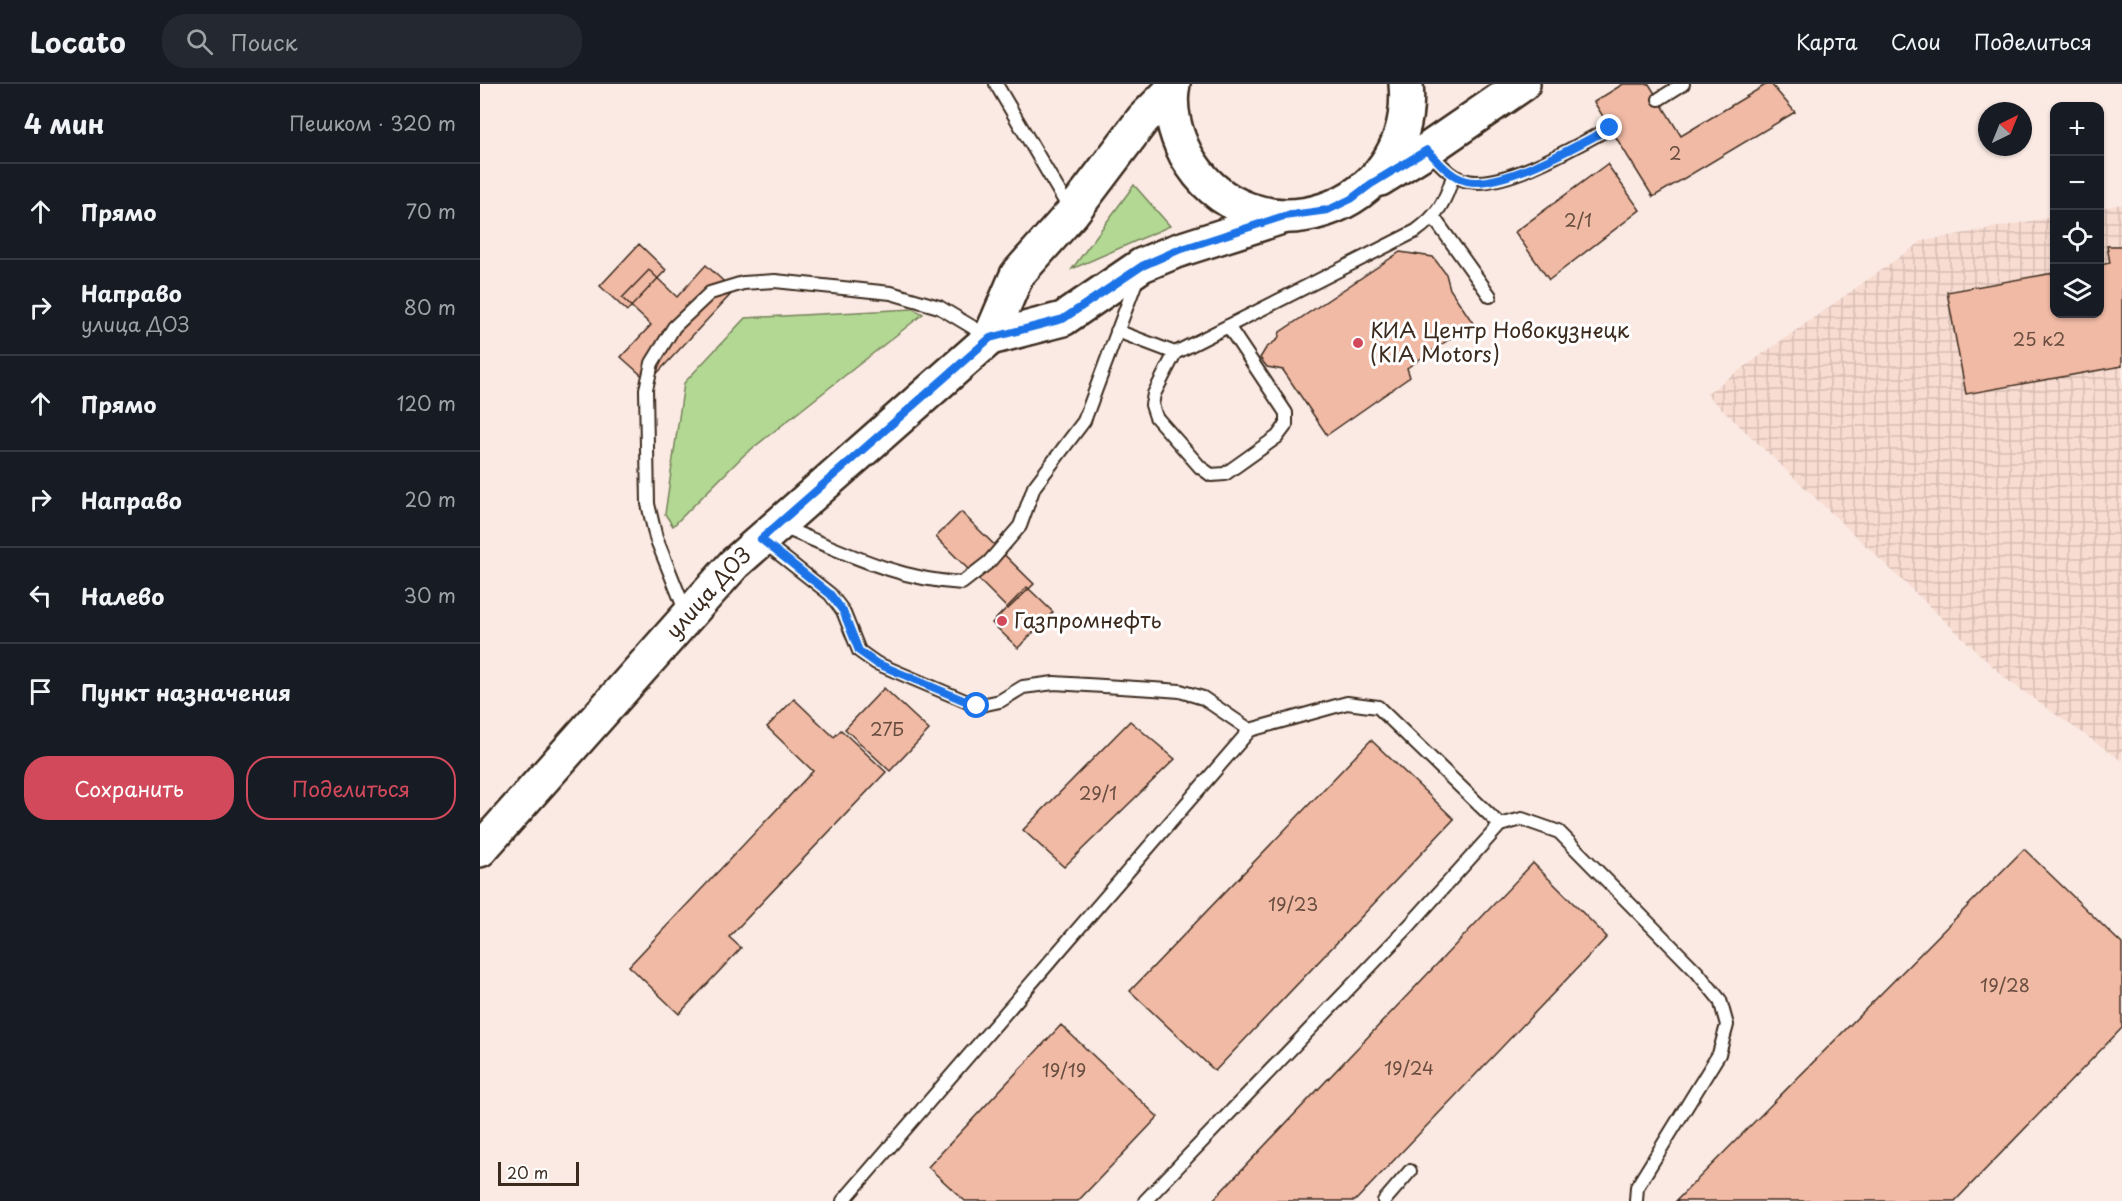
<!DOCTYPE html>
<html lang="ru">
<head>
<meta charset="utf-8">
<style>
	:root { --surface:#171b24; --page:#242831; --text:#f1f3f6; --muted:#9ea1a6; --line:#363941; --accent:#d1495b }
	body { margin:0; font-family:"Playpen Sans",sans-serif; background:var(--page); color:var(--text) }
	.controls { position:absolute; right:18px; top:18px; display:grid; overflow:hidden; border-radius:12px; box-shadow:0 2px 4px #0004 }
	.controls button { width:54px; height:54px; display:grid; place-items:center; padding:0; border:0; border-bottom:2px solid var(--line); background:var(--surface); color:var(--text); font:30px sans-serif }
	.compass { position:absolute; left:1498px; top:18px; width:54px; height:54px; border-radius:50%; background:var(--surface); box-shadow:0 2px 4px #0004; rotate:43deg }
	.scale { position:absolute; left:18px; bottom:15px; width:81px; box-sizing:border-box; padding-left:6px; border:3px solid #3b2a1e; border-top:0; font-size:16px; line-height:21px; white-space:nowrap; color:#3b2a1e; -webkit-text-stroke:4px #fff; paint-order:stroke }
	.stop { position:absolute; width:18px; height:18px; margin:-14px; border:4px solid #1a73e8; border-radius:50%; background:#fff }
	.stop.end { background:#1a73e8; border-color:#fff; box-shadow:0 2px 6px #0008 }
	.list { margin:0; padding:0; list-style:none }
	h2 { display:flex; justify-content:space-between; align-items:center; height:78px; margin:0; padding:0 24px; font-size:26px }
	h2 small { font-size:20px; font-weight:400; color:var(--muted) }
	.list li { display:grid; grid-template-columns:39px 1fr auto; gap:18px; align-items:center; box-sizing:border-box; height:96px; padding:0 24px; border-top:2px solid var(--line) }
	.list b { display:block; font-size:22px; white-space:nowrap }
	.list p { margin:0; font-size:20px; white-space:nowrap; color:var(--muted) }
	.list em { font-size:20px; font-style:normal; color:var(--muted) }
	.actions { display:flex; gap:12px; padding:18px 24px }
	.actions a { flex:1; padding:14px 0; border:2px solid var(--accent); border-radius:24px; text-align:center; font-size:21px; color:var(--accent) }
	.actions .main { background:var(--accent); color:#fff }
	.icon { flex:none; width:33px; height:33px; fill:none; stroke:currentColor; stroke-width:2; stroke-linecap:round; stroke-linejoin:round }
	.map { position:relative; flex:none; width:1642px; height:1117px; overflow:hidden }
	header { display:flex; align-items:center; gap:36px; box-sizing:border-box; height:84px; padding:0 30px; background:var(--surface); border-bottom:2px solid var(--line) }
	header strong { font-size:28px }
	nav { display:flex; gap:33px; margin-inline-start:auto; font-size:21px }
	.search { width:420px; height:54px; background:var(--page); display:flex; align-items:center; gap:15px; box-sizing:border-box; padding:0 21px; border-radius:24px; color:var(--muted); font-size:22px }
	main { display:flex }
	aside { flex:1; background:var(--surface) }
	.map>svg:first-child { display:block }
	.industrial { fill:url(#industrial-grid) }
	.grass { fill:#b2d894; stroke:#768159; stroke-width:1.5 }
	.building { fill:#f1baa5; stroke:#3b2a1e; stroke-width:1.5 }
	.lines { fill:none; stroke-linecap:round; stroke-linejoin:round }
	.lane-casing { stroke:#3b2a1e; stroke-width:16 }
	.secondary-casing { stroke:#3b2a1e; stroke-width:38 }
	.lane { stroke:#fff; stroke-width:12 }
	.secondary { stroke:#fff; stroke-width:33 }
	.route { stroke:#1a73e8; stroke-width:8 }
	.poi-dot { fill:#d1495b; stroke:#fff; stroke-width:2 }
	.labels { text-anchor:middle; stroke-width:6; stroke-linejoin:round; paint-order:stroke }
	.number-label { font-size:18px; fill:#684e40 }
	.poi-label { font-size:21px; fill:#3b2a1e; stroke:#fff; text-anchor:start }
	.street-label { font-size:21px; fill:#3b2a1e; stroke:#fff }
</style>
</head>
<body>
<header>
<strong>Locato</strong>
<div class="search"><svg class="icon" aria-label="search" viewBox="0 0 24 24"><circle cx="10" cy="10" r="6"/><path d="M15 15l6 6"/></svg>Поиск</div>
<nav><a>Карта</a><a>Слои</a><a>Поделиться</a></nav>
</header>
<main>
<aside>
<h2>4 мин<small>Пешком · 320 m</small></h2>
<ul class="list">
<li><svg class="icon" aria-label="ahead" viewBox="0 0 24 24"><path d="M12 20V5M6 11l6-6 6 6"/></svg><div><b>Прямо</b></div><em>70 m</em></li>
<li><svg class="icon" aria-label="right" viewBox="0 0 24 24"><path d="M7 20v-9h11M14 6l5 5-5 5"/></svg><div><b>Направо</b><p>улица ДОЗ</p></div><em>80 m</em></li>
<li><svg class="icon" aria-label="ahead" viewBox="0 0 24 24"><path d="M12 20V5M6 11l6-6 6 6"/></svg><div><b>Прямо</b></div><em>120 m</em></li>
<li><svg class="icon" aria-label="right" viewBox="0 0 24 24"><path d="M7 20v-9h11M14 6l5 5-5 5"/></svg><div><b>Направо</b></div><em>20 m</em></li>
<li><svg class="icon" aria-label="left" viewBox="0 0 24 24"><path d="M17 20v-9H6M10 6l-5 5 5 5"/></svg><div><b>Налево</b></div><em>30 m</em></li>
<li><svg class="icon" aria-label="arrive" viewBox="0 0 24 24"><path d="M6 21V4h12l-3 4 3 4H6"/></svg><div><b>Пункт назначения</b></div></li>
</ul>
<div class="actions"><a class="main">Сохранить</a><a>Поделиться</a></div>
</aside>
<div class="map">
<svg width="1642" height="1117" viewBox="0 0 1642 1117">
	<defs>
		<pattern id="industrial-grid" width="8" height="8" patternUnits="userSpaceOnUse" patternTransform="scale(1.5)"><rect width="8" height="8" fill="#f8dcd1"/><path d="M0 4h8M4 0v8" fill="none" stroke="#d6bdb3"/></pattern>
	</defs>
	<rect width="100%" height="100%" fill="#fbeae4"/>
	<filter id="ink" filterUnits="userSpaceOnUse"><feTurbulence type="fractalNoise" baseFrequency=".0167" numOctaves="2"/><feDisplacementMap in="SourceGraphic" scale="12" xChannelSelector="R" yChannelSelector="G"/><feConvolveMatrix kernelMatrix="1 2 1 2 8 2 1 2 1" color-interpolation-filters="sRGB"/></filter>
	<g filter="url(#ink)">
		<!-- industrial -->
		<path class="industrial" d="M1642,120V677L1527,596L1226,310L1442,157L1574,133V230H1620V124Z"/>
		<!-- grass -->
		<path class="grass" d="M654,101L690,142L592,185Z
			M433,225L443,230L264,371L193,442L185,430L204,299L265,234Z"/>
		<!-- building -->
		<path class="building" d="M1143,0H1169L1201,52L1287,0H1291L1315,28L1173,113L1114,18Z
			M1127,80L1160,126L1069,196L1035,148Z
			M159,160L186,186L147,227L120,202Z
			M1627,162H1642V282L1486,310L1467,208L1574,189V230H1620V181L1630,179Z
			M920,168L953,173L966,190L970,205L993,239L927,284L930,293L847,351L803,286L787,283L780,274L786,264L798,255L800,248Z
			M226,181L254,207L169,298L141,273L171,241L142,214L169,186L197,213Z
			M481,428L554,500L528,525L456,453Z
			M547,503L573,528L538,564L512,539Z
			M404,604L449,646L410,687L365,645Z
			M314,615L354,653L361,646L406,688L249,853L261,864L199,930L149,882L333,687L287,643Z
			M650,637L695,675L584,783L543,746Z
			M891,656L974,735L735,987L650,907Z
			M1544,765L1642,860V944L1475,1117H1196Z
			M1053,779L1127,853L875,1117H732Z
			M581,941L678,1033L598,1117H485L448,1083Z"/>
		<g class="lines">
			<!-- lane casing -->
			<g class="lane-casing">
				<path id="lane" d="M516,0L590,126
					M1179,15L1203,0
					M948,67C959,78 971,94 988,97C1024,105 1098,61 1130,44
					M954,134L1010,212
					M748,242L806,329V341L797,353L745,390L731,391L720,383L676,333L672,321L674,310L695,269L936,147C958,131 965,118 973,92
					M637,247L695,269
					M300,442C359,466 417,496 482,499L509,478L540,442L554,403L604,337L657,195
					M284,458L350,510L363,527L379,567L396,579L497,622L520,617L543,603L574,599L673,605L700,607L723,614L770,646L867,619L898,623L1020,741L928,843L665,1117
					M207,531L176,454L168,420L166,305L172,279L194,243L230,209L263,199L295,197L411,209L459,223L509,253
					M1020,741L1042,735L1079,748L1217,888L1240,916L1247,941L1239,970L1157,1103L1156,1117
					M363,1117L770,646
					M904,1117L930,1087"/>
			</g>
			<!-- secondary casing -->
			<g class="secondary-casing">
				<g id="secondary">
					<path d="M693,0C688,23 695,50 706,71C769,184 938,128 926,0"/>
					<path d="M900,95L947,66L1043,0"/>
					<path d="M510,254L583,235L662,181L696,167L802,133"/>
					<path id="s1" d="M0,766L254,480L510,254L537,191L592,129L663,35L691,7"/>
				</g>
			</g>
			<!-- lane -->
			<use href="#lane" class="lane"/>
			<!-- secondary -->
			<use href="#secondary" class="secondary"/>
		</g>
	</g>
	<g class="lines" filter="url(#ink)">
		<!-- route -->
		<path class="route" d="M497,622L396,579L379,567L363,527L350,510L281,455L510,254L583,235L662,182L696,167L804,132L848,126L871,115L891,100L947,66C959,78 970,93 987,97C1022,105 1098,61 1130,44"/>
	</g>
	<!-- markers -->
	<g class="poi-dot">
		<circle cx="878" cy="259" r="6"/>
		<circle cx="522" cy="537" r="6"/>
	</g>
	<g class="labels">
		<!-- number labels -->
		<g class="number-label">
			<text x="1195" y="76">2</text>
			<text x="1098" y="143">2/1</text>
			<text x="1559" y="262">25 к2</text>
			<text x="407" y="652">27Б</text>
			<text x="618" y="716">29/1</text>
			<text x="813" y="827">19/23</text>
			<text x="1525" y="908">19/28</text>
			<text x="929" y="991">19/24</text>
			<text x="584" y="993">19/19</text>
		</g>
		<!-- poi labels -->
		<g class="poi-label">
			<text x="890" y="254">КИА Центр Новокузнецк<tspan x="890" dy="24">(KIA Motors)</tspan></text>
			<text x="534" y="544">Газпромнефть</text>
		</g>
		<!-- street labels -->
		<g class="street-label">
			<text dy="7" stroke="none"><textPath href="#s1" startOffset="344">улица ДОЗ</textPath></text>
		</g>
	</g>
</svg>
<div class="controls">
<button>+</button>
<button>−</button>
<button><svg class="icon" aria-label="locate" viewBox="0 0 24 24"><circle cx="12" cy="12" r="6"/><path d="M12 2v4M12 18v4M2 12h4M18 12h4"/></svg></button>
<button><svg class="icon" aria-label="layers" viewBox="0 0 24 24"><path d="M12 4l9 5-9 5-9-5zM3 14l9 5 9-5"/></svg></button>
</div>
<svg class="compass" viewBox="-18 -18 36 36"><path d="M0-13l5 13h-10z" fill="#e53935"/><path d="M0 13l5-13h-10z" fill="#9ea1a6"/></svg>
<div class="scale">20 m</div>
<div class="stop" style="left:497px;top:622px"></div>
<div class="stop end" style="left:1130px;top:44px"></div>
</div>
</main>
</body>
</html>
